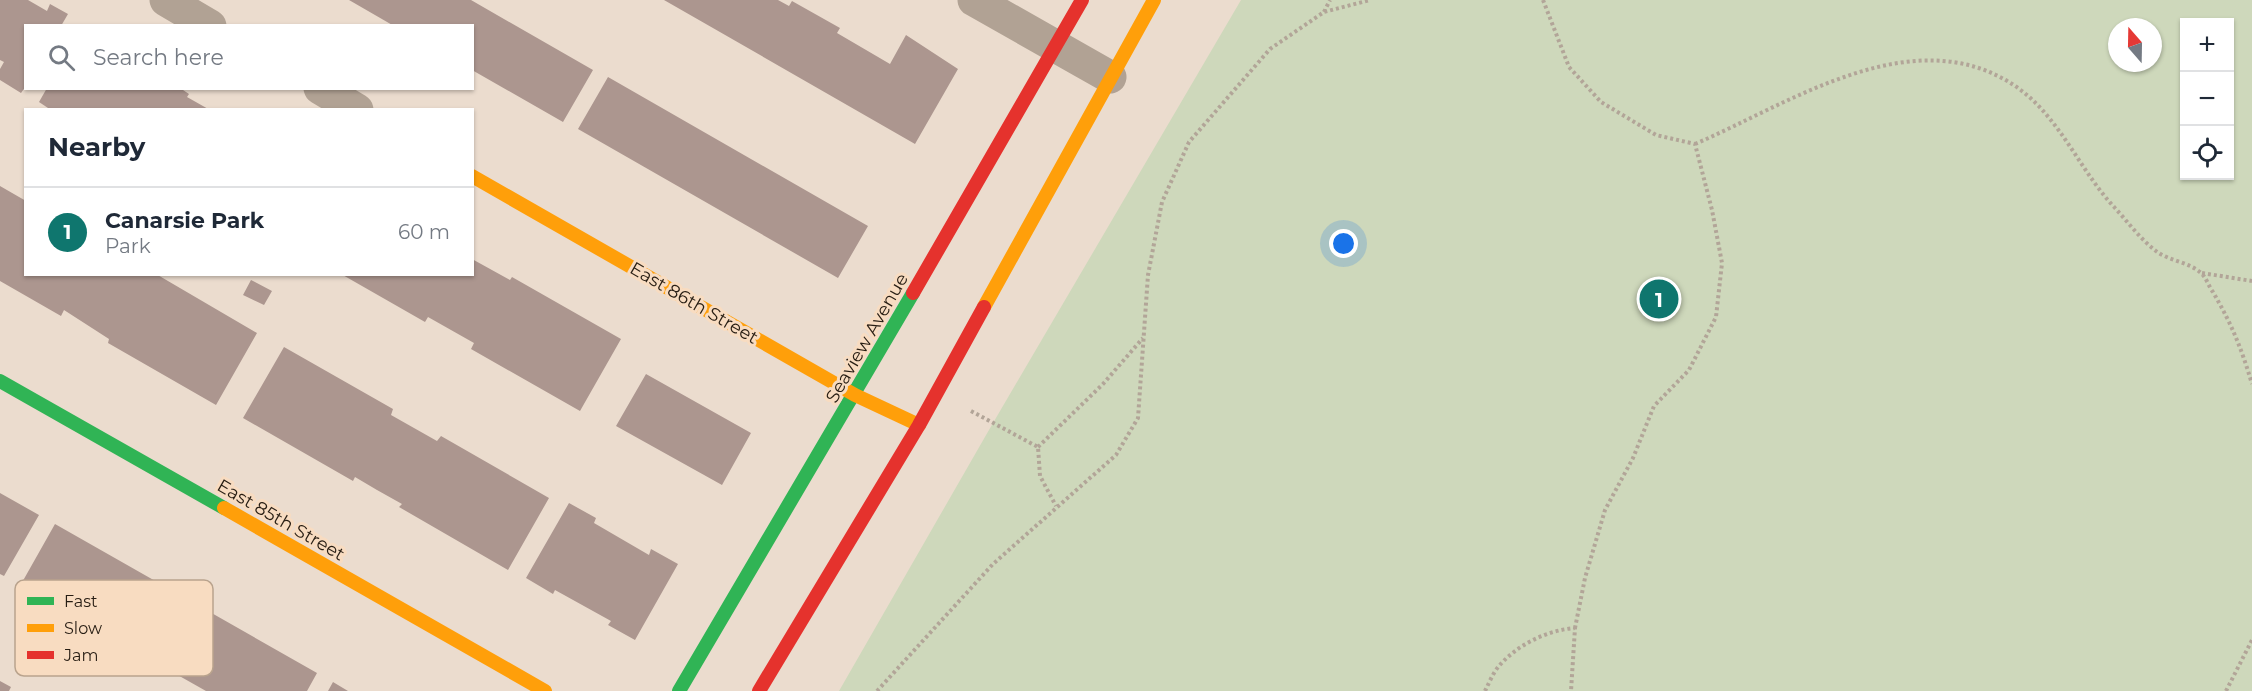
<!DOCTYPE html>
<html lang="en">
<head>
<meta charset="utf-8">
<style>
	:root { --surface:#fff; --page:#f6f6f7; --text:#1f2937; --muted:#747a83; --line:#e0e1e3; --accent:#0f766e }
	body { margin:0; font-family:Montserrat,sans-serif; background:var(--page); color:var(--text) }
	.controls { position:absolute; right:18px; top:18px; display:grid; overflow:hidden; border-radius:0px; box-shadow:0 2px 4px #0004 }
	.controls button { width:54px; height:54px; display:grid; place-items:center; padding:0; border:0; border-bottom:2px solid var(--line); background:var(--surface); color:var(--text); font:30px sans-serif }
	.compass { position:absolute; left:2108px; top:18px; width:54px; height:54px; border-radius:50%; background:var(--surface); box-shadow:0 2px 4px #0004; rotate:340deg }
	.you { position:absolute; left:1344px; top:244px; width:21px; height:21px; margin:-15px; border:4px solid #fff; border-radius:50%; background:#1a73e8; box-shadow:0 0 0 9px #1a73e833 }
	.badge { display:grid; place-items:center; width:39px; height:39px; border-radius:50%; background:var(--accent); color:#fff; font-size:20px; font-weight:700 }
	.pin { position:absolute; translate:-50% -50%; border:3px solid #fff; box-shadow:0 2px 6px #0006 }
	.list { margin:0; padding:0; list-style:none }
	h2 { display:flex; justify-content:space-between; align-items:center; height:78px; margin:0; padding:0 24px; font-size:26px }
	h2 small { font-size:20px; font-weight:400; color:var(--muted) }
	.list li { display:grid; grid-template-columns:39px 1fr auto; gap:18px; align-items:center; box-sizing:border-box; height:90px; padding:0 24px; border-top:2px solid var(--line) }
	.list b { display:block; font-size:22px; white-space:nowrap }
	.list p { margin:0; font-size:20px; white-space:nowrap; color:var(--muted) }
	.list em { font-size:20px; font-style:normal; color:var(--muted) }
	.icon { flex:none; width:33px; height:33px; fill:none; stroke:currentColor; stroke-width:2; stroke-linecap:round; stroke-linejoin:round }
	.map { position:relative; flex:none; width:2252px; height:691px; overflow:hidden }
	.search { position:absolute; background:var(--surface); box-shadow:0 2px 4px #0004; left:24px; top:24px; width:450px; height:66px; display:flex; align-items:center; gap:15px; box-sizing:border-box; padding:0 21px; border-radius:0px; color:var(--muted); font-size:22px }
	.panel { position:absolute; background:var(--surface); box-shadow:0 2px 4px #0004; left:24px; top:108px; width:450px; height:168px; border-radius:0px }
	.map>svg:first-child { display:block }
	.green { fill:#ced8bb; fill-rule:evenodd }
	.building { fill:#ac968f }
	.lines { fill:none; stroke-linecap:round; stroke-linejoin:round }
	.path { stroke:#b2a598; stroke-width:4; stroke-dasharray:3 3; stroke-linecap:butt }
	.street { stroke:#b1a294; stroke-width:33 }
	.fast { stroke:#30b455; stroke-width:14 }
	.slow { stroke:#ff9f0a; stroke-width:14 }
	.jam { stroke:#e5322d; stroke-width:14 }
	.labels { text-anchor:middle; stroke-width:6; stroke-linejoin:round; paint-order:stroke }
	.street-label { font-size:18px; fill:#271d13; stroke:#f8dcc1 }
	.key { fill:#f8dcc1; stroke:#b9a38d; stroke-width:1.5 }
	.key-label { font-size:16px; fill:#271d13 }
</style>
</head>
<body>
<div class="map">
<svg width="2252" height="691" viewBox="0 0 2252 691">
	<rect width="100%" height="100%" fill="#ebdcce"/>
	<!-- green -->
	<path class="green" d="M1241,0H2252V691H839L993,423ZM2184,22H2230V176H2184ZM2117,27H2153V63H2117Z"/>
	<!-- building -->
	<path class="building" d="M0,0H28L47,11L50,4L68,14L61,26H26V86L21,93L0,80V69L4,62L0,60Z
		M349,0H471L593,70L563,122L472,70V26H394Z
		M664,0H778L789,6L792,1L840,28L837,33L890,64L906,35L958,69L915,144Z
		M608,77L868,226L838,278L578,129Z
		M47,88H180L189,94L187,97L210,110H51L39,102Z
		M0,186L26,201V274H156L257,333L216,405L108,343L109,339L64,310L61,316L0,281Z
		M472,259L510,280L512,277L621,339L580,411L471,349L474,343L428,317L425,322L341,274H472Z
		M251,280L272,291L264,305L243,295Z
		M284,347L393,409L391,415L437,441L441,436L549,498L508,570L399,507L402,504L377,490L355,477L353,481L243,418Z
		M646,374L751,433L722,485L616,426Z
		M0,493L39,515L4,576L0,574Z
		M569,503L596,518L594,523L649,555L651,549L678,564L635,640L608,625L611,621L555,590L553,594L526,578Z
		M55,524L317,673L307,691H206L20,586Z
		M0,681L11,687L9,691H0Z
		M333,682L348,691H328Z"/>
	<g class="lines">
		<!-- path -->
		<path class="path" d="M1543,0L1569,67L1601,102L1656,135L1695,144L1712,210L1722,263L1716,317L1689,370L1654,406L1633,458L1605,510L1585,578L1575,628
			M1324,12L1330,0
			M1695,144C1791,103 1916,16 2018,88C2061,119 2080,171 2115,208C2128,222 2141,240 2156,251C2169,261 2189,262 2201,273C2206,277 2209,287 2213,292C2232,325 2241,347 2252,384
			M2202,273L2252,281
			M971,411L1038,447L1040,476L1056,506
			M1038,447L1103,384L1143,338
			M877,691L993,564L1116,455L1138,418L1148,275L1162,202L1189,142L1270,49L1324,12L1370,0
			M1485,691C1489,683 1493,673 1499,666C1518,644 1548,630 1575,628L1571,691
			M2226,691L2252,640"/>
		<!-- street -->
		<path class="street" d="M166,0L210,26
			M974,0L1110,77
			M320,88L357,110"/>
		<!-- fast -->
		<path class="fast" d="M0,381L224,508
			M679,691L913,293"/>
		<!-- slow -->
		<path class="slow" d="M472,176L855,395L919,425
			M984,307L1154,0
			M224,508L545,691"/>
		<!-- jam -->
		<path class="jam" d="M913,293L1082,0
			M759,691L919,425L984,307"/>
	</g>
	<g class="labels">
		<!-- street labels -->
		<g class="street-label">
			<text transform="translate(694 303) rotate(30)" y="6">East 86th Street</text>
			<text transform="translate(867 338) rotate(-60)" y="6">Seaview Avenue</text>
			<text transform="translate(281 520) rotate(30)" y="6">East 85th Street</text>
		</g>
	</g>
	<!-- legend -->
	<rect x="15" y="580" width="198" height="96" rx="9" class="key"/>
	<rect x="27" y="597" width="27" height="8" fill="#30b455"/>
	<rect x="27" y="624" width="27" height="8" fill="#ff9f0a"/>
	<rect x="27" y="651" width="27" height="8" fill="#e5322d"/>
	<g class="key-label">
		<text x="64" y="607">Fast</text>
		<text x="64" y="634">Slow</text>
		<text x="64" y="661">Jam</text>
	</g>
</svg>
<div class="controls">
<button>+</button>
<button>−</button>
<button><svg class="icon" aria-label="locate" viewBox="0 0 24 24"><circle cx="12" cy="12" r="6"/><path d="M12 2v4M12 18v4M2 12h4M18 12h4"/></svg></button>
</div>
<svg class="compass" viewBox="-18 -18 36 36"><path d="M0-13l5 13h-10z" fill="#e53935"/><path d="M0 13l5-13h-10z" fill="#747a83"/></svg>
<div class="you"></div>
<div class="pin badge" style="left:1659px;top:299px">1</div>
<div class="search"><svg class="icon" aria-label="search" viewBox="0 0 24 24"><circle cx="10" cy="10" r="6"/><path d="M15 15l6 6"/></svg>Search here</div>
<section class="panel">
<h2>Nearby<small></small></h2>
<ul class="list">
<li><span class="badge">1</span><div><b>Canarsie Park</b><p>Park</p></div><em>60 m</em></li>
</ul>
</section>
</div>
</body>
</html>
